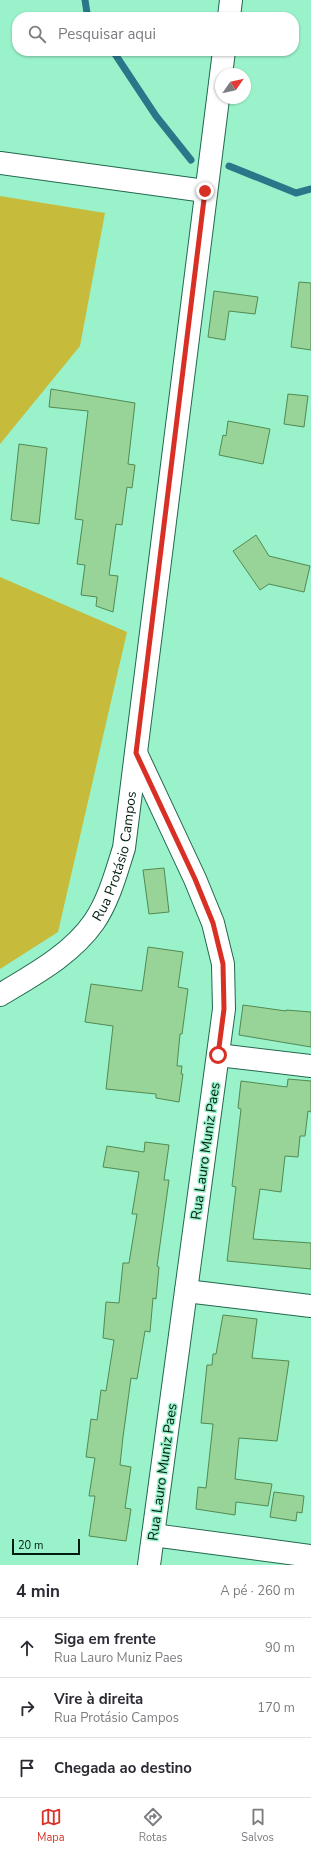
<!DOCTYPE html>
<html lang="pt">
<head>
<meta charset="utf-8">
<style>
	:root { --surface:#fff; --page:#f7f7f7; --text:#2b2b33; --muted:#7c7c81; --line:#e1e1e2; --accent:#d93025 }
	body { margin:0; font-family:"Nunito Sans",sans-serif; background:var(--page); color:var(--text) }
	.compass { position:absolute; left:215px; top:68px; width:36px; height:36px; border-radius:50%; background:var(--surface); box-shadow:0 1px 3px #0004; rotate:56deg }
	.scale { position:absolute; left:12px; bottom:10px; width:68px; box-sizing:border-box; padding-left:4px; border:2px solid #001b10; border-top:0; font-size:11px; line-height:14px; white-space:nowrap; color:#001b10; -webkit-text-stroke:3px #99f2ca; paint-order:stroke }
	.stop { position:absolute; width:12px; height:12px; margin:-9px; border:3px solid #d93025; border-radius:50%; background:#fff }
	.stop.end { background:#d93025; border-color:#fff; box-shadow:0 1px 4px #0008 }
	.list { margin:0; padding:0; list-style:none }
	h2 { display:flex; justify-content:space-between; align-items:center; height:52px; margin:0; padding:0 16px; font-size:17px }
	h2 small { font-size:13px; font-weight:400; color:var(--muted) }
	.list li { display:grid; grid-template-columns:26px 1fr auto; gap:12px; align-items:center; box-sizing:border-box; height:60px; padding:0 16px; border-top:1px solid var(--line) }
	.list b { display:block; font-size:15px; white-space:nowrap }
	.list p { margin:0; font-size:13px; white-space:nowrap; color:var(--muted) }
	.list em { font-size:13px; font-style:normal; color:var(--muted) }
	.icon { flex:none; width:22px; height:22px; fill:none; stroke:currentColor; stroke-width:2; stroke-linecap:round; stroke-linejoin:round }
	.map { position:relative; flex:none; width:311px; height:1565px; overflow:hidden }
	.search { position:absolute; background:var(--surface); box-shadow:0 1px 3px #0004; left:12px; right:12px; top:12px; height:44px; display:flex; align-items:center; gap:10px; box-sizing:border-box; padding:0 14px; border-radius:16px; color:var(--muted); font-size:15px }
	.sheet { height:232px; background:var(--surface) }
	nav { display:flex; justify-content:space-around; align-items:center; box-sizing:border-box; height:56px; border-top:1px solid var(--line); background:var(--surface); font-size:11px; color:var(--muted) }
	nav a { display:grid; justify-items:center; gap:2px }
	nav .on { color:var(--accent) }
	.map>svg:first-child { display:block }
	.green { fill:#c6bb3a }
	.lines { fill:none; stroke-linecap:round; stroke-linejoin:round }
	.stream { stroke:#2b778a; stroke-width:7 }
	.building { fill:#98d398; stroke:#528a53 }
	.minor-casing { stroke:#22684d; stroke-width:24 }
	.minor { stroke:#fff; stroke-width:22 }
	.route { stroke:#d93025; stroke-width:5 }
	.labels { text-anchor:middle; stroke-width:3; stroke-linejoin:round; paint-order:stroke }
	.street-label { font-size:14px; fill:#001b10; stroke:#99f2ca }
</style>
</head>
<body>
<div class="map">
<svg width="311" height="1565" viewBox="0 0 311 1565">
	<rect width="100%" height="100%" fill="#99f2ca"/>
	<!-- green -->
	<path class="green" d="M0,196L105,213L80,346L0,444Z
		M0,577L127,632L58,932L0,969Z"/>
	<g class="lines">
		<!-- stream -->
		<path class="stream" d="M85,0L87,13L90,17
			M113,51L156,116L191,160
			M229,166L296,193L311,189"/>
	</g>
	<!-- building -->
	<path class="building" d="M299,282L311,283V350L291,347Z
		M214,291L258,297L255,314L229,311L225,340L208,337Z
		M51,389L135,403L128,464L135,465L132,488L127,487L122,525L116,524L109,575L118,576L113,612L96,606L97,597L81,595L85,565L77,564L83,520L75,519L88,411L49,407Z
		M288,394L308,396L304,427L284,424Z
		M228,421L270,429L263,464L219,455L223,435L226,436Z
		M19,444L47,448L39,524L11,520Z
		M256,535L269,556L310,566L304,592L269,584L260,590L233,551Z
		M164,868L169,912L149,914L143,870Z
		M148,947L183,952L178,987L188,989L182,1034H180L177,1066H182L181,1074H183L179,1102L156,1098V1094L106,1089L113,1026L85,1022L91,984L142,991Z
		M243,1005L286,1011V1010L311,1012V1047L239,1035Z
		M288,1079L311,1081V1112L308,1111L305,1136H300L298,1157L285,1156L281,1192L260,1189L253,1239L311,1243V1269L227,1261L236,1187L232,1186L241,1109L238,1108L241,1081L287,1087Z
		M145,1142L169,1145L164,1180H169L157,1266L159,1267L156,1299L153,1298L150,1332L145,1331L137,1379L131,1378L123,1437L120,1465L131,1467L125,1508L131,1509L126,1541L89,1536L95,1496H89L95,1458L86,1457L91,1419L97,1420L101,1390L106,1391L114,1340L103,1338L106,1302L119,1303L123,1263H129L137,1214H132L139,1172L103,1167L107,1146L144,1152Z
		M223,1315L257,1319L252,1358L289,1361L277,1441L239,1438L235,1479L272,1484L268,1506L236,1502L235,1515L196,1509L198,1487L206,1488L213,1424L201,1423L207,1365H212L213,1354H216Z
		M274,1492L304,1496L302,1513L297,1512L296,1521L270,1517Z"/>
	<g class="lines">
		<!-- minor casing -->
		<g class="minor-casing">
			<g id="minor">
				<path d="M229,17L231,0"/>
				<path d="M0,163L205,191"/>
				<path d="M136,753L195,879L213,923L223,964L224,1009L149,1565"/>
				<path id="s1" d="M0,995C33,975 71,955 94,922C109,900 116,873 124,848L224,51"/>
				<path d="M218,1055L311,1066"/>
				<path d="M186,1291L311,1306"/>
				<path d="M153,1535L311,1556"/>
			</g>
		</g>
		<!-- minor -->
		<use href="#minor" class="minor"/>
	</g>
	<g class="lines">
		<!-- route -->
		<path class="route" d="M205,191L136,753L195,879L213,923L223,964L224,1009L218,1055"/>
	</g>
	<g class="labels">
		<!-- street labels -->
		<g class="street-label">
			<text dy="5" stroke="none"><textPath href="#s1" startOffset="190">Rua Protásio Campos</textPath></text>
			<text transform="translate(205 1151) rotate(-82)" y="5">Rua Lauro Muniz Paes</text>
			<text transform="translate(162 1472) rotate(-82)" y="5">Rua Lauro Muniz Paes</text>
		</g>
	</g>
</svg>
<svg class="compass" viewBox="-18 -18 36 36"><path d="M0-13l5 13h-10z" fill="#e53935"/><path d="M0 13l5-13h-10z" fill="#7c7c81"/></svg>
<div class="scale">20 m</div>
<div class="stop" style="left:218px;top:1055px"></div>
<div class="stop end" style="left:205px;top:191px"></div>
<div class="search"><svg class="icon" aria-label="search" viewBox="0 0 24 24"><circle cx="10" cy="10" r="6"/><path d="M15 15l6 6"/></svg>Pesquisar aqui</div>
</div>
<section class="sheet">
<h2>4 min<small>A pé · 260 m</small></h2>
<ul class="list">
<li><svg class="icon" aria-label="ahead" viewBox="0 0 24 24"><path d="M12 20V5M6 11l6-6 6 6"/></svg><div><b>Siga em frente</b><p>Rua Lauro Muniz Paes</p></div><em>90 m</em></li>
<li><svg class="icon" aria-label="right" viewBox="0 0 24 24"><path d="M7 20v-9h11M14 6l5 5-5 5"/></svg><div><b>Vire à direita</b><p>Rua Protásio Campos</p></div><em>170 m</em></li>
<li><svg class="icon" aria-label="arrive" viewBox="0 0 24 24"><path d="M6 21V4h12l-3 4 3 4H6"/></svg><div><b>Chegada ao destino</b></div></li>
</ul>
</section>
<nav>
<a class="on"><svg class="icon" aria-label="map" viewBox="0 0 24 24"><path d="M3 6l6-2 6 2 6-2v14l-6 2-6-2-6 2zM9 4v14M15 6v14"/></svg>Mapa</a>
<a><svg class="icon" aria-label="directions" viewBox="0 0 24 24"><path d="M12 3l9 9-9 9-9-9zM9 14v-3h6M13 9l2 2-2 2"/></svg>Rotas</a>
<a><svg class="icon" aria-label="saved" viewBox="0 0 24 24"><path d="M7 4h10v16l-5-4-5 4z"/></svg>Salvos</a>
</nav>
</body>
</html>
